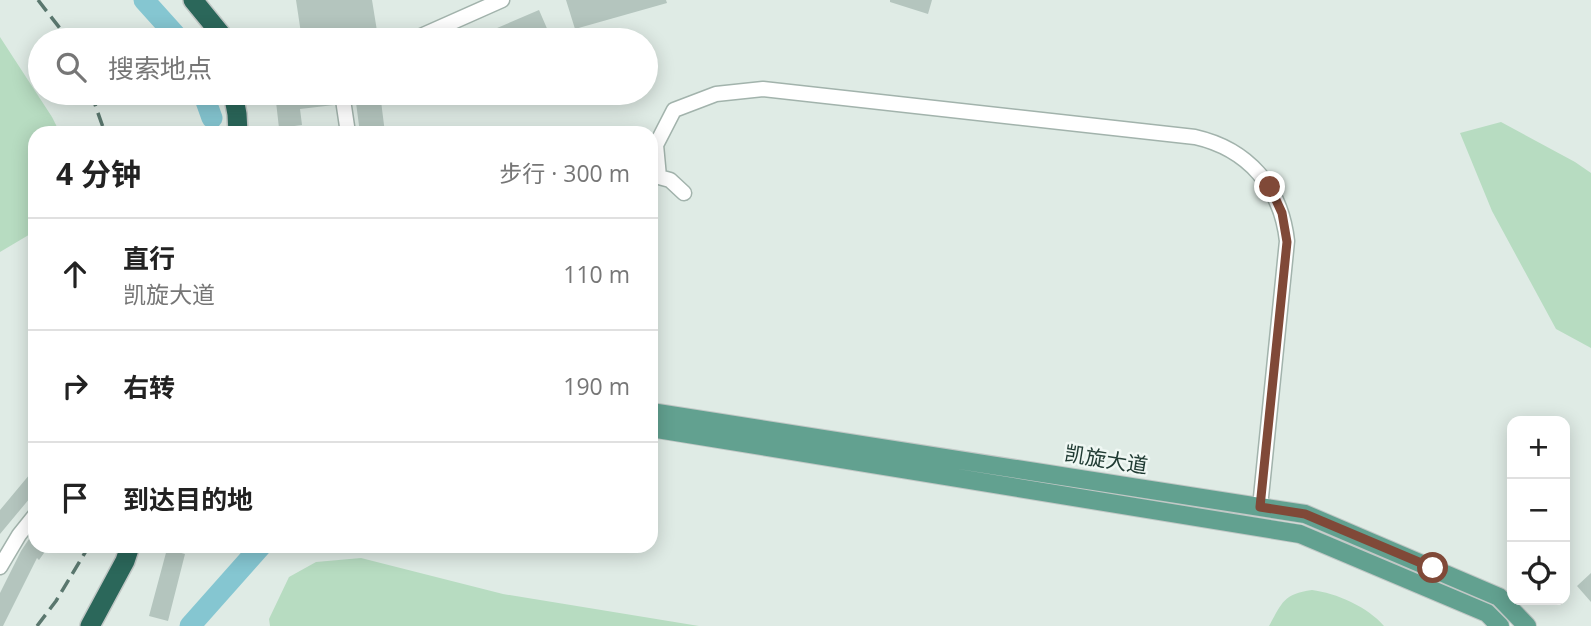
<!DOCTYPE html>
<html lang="zh">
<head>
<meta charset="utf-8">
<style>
	:root { --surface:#fff; --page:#f6f6f6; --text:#222; --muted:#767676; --line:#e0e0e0 }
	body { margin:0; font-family:"Open Sans","Noto Sans SC",sans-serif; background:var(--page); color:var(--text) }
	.controls { position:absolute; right:21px; bottom:21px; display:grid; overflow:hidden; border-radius:14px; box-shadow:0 4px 18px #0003 }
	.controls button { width:63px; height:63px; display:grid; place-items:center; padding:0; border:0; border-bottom:2px solid var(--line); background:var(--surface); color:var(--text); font:35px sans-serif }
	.stop { position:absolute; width:21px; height:21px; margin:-16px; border:5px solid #804938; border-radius:50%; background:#fff }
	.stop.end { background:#804938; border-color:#fff; box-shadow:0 2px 7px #0008 }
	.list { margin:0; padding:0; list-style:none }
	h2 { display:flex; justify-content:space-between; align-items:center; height:91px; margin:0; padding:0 28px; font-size:30px }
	h2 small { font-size:23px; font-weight:400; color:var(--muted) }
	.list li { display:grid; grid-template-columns:46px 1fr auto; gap:21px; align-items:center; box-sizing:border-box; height:112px; padding:0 28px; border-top:2px solid var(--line) }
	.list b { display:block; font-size:26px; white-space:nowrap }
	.list p { margin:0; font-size:23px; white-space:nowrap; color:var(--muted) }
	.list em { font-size:23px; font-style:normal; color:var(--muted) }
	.icon { flex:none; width:38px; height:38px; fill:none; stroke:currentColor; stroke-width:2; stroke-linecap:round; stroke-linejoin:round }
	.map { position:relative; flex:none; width:1591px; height:626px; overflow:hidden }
	.search { position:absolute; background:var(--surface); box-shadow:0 4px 18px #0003; left:28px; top:28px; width:630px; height:77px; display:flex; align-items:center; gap:18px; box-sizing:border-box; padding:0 24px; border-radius:38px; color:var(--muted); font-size:26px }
	.panel { position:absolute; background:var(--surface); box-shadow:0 4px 18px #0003; left:28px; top:126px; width:630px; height:427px; border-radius:21px }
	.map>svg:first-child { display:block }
	.green { fill:#b7dcc1 }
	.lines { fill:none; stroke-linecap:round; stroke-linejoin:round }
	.river { stroke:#85c6d1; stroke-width:21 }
	.building { fill:#b4c5be }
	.minor-casing { stroke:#a2b3ac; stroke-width:17 }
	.major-casing { stroke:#c1c8c6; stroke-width:20 }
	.highway-casing { stroke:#c1c8c6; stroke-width:22 }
	.minor { stroke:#fff; stroke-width:14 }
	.major { stroke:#62a190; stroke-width:18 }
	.highway { stroke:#2b675a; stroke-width:19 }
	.rail { stroke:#5a776e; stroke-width:3.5; stroke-dasharray:14 7; stroke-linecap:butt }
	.route { stroke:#804938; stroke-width:9 }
	.labels { text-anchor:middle; stroke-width:5; stroke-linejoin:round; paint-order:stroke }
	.street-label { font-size:21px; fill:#203b33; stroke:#eff7f3 }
</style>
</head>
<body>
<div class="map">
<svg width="1591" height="626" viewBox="0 0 1591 626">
	<rect width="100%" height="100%" fill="#dfebe5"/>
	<!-- green -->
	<path class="green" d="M0,37L52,117L60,133H35V228L32,233L0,252Z
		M1501,122L1575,162L1591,173V348L1556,329L1492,211L1460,133Z
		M361,558L503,594L699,626H270L269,619L289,577L316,562Z
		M1312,590C1336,593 1368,607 1384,626H1269C1282,603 1283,594 1312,590Z"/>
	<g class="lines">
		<!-- river -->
		<path class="river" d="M144,0L180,40
			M203,93L212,118
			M190,626L261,546"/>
	</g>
	<!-- building -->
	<path class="building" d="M296,0H372L377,31L317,40H302Z
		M566,0H666L667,3L575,29Z
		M890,0H932L928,14L890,2Z
		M539,10L552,40H469Z
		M275,93H333L334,105L300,109L302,125L279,128Z
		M380,93L385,133H360L355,95Z
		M35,468V492L0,534V510Z
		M35,530V546H49L39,560L37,558L3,626H0V593L21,551Z
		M167,549L185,554L168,621L149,616Z
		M1591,573V602L1577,586Z"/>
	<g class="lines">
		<!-- minor casing -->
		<g class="minor-casing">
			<path id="minor" d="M412,40L502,0
				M342,93L348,133
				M684,193L670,180L659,177L656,145L674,110L716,94L763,89L1195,137C1248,149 1281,187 1287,241L1260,507
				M0,567L19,535L35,515"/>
		</g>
		<!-- major casing -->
		<g class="major-casing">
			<path id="major" d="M651,412L1305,514L1499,597L1527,626
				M651,428L1300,534L1487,613L1500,626"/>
		</g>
		<!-- highway casing -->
		<g class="highway-casing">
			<path id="highway" d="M193,0L220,33L222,40
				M233,93L237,114L238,133
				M90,626L125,561L130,546"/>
		</g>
		<!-- minor -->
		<use href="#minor" class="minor"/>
		<!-- major -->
		<use href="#major" class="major"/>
		<!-- highway -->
		<use href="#highway" class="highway"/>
		<!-- rail -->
		<path class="rail" d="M38,0L69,40
			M91,93L105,133
			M37,626L56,601L89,546"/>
	</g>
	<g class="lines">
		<!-- route -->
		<path class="route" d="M1270,187L1282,213L1287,242L1260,507L1305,514L1433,568"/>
	</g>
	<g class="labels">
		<!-- street labels -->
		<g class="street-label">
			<text transform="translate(1106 460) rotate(9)" y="7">凯旋大道</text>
		</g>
	</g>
</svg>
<div class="controls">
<button>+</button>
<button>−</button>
<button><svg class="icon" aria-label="locate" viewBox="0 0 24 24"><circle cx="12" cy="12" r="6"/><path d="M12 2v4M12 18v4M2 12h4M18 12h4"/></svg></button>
</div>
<div class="stop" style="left:1433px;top:568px"></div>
<div class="stop end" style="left:1270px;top:187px"></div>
<div class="search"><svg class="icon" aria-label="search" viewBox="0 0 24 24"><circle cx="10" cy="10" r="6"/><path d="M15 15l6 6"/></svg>搜索地点</div>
<section class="panel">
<h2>4 分钟<small>步行 · 300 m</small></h2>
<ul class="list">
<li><svg class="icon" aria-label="ahead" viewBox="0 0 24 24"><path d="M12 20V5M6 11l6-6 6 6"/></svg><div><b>直行</b><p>凯旋大道</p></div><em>110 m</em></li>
<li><svg class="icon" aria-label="right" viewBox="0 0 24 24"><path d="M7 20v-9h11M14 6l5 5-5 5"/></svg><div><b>右转</b></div><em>190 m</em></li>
<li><svg class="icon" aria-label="arrive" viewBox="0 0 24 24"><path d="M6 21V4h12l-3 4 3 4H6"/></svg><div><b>到达目的地</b></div></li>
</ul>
</section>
</div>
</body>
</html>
